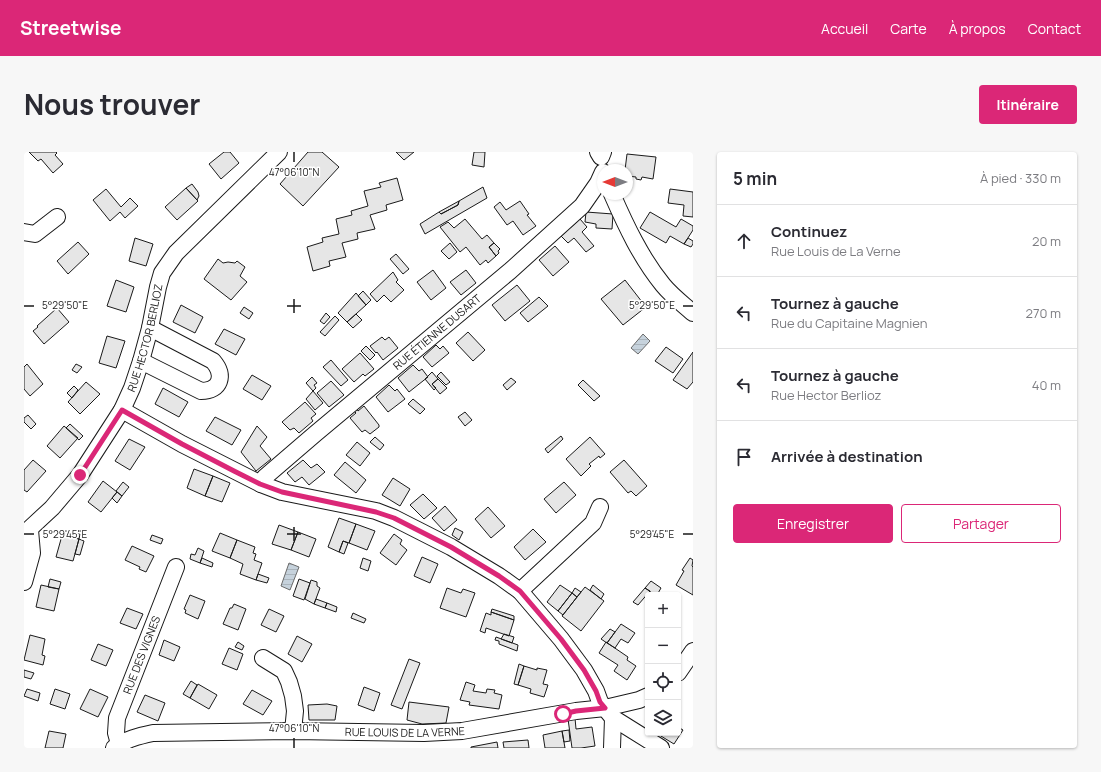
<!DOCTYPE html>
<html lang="fr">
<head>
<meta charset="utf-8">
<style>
	:root { --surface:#fff; --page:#f7f7f7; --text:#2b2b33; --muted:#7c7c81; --line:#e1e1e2; --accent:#db2777 }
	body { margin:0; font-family:Manrope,sans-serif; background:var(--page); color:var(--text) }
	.controls { position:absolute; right:12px; bottom:12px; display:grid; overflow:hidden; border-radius:4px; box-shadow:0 1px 3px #0004 }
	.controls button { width:36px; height:36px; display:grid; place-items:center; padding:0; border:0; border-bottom:1px solid var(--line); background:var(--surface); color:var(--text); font:20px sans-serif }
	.compass { position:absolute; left:573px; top:12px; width:36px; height:36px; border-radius:50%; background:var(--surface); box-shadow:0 1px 3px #0004; rotate:270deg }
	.stop { position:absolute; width:12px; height:12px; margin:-9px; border:3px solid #db2777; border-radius:50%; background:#fff }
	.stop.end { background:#db2777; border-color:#fff; box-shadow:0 1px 4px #0008 }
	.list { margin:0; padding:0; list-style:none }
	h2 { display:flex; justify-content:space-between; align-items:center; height:52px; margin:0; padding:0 16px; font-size:17px }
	h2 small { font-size:13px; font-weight:400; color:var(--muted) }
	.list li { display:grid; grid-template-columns:26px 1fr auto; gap:12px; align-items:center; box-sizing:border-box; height:72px; padding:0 16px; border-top:1px solid var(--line) }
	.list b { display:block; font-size:15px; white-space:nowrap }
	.list p { margin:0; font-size:13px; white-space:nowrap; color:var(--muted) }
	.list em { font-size:13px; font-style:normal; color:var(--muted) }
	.actions { display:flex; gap:8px; padding:12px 16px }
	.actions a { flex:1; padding:9px 0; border:1px solid var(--accent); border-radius:4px; text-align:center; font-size:14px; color:var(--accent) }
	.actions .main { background:var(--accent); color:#fff }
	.icon { flex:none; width:22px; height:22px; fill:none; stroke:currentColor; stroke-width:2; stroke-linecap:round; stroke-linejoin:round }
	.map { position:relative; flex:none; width:669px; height:596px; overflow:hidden; border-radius:4px }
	header { display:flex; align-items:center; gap:24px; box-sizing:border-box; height:56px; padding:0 20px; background:var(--accent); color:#fff }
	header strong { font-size:19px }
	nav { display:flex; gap:22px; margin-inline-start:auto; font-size:14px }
	.intro { display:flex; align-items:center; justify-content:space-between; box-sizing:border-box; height:96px; padding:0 24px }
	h1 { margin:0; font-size:28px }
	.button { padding:10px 18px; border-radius:4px; background:var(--accent); color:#fff; font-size:14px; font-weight:700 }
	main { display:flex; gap:24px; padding:0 24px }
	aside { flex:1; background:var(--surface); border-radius:4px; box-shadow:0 1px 3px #0004 }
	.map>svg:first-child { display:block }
	.water { fill:url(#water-rules); stroke:#6a6a6a }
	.building { fill:#e6e6e6; stroke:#1a1a1a }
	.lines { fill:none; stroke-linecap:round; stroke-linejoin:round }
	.minor-casing { stroke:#1a1a1a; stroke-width:18 }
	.minor { stroke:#fff; stroke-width:16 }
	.route { stroke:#db2777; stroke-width:5 }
	.ticks { fill:none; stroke:#1a1a1a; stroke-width:1.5 }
	.labels { text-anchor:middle; stroke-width:3; stroke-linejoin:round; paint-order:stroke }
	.street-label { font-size:11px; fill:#1a1a1a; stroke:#fff }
	.ticks-label { font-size:10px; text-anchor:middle; fill:#1a1a1a; stroke:#fff; stroke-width:3; stroke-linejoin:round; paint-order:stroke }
</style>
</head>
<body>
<header>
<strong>Streetwise</strong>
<nav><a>Accueil</a><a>Carte</a><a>À propos</a><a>Contact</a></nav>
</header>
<div class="intro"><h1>Nous trouver</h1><a class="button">Itinéraire</a></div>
<main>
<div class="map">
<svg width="669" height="596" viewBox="0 0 669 596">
	<defs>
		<pattern id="water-rules" width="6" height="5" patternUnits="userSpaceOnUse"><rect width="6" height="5" fill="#c6d2dc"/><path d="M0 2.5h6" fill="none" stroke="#aab4bc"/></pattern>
	</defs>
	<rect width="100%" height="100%" fill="#fff"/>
	<!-- water -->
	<path class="water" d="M619,182L626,189L614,202L607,196Z
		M265,411L275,415L266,438L257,434Z"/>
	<!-- building -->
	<path class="building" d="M5,0H32L33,1L31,3L39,12L29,21L17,7L14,9Z
		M200,0H206L215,11L197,27L185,12Z
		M284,0H298L315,15L279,54L256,32Z
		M372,0H390L380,8Z
		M450,0H461L460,15L448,13Z
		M603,2L632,5L629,27L618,25L617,28L612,27V25L603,24V18H601Z
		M373,26L379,48L362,53L363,58L346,63L351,77L333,81L334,87L318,91L322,105L305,109L306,114L289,119L283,95L299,90L298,86L315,82L312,67L328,63L327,59L344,54L340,39L357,35L355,31Z
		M168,32L174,40L175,44L173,48L162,36Z
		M459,35L463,46L401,82L396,72L415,60L417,62L434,53L435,49Z
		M162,36L174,49L153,68L141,55Z
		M82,37L97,55L106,46L114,54L101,66L96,60L86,69L69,48Z
		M646,37L669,40V65L659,64L660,53L644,51Z
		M435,49L434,53L417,62L415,60Z
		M496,49L505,62L503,63L512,74L499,83L489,69L483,73L470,55L476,50L482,58Z
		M562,60L589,62L588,77L572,76V72L561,70Z
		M626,60L652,75L657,67L669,74V78L660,92L646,84L642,91L616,76Z
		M441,67L458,87L463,83L470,91L465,95L472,104L464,111L462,108L456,113L442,95L436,100L416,75L424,70L430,76Z
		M556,67L563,75L558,80L570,94L562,100L550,86L544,91L537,84Z
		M111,86L129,92L122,114L105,109Z
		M664,86L669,89V92L667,95L660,92Z
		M54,90L65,102L44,122L33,109Z
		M426,91L433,100L425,107L417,99Z
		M470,91L476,97L474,99L475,101L472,104L465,95Z
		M531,94L545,110L529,124L515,108Z
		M372,102L385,117L379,122L366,107Z
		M194,107L199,111L204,110L211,111L213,109L221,115L216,124L223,130L207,148L180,127Z
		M409,118L422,136L407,148L393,130Z
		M442,118L452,131L437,143L426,130Z
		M369,120L374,128L372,130L380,138L367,150L360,143L353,150L346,142Z
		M92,128L110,135L102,160L83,154Z
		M601,128L622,155L599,173L577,147Z
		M493,133L506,149L481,169L468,153Z
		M339,139L347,148L342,153L334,144Z
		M332,141L342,153L323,170L314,161Z
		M515,145L524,154L504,170L496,161Z
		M157,153L179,165L171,181L149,170Z
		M220,155L229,161L225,167L216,161Z
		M33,156L45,170L20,192L9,179L14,175L13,174Z
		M302,161L306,165L300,172L296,169Z
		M332,162L338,168L329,176L323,170Z
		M311,164L315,168L301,184L296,180Z
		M200,177L221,187L212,203L191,192Z
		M444,180L461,198L449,209L432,191Z
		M83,184L101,189L92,216L75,211Z
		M358,185L361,188L365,185L374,196L359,208L353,200L352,201L346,194Z
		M412,193L416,197L419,194L425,201L408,215L399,205Z
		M342,194L351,203L346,208L337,199Z
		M642,195L659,207L649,221L631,209Z
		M669,200V230L663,237L649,228Z
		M336,201L350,217L341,224L339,222L330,230L318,217Z
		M307,208L324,228L317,234L299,215Z
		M3,212L19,232L6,244L0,237V215Z
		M52,212L58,215L53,221L48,218Z
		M389,213L395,219L398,217L404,225L385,240L374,226Z
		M408,220L414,227L408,232L412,236L410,238L401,227Z
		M417,220L426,230L422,233L413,224Z
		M228,223L247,234L238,248L219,237Z
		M288,225L293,231L290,233L292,236L289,239L282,231Z
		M487,226L492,230L483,238L479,233Z
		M414,227L423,236L416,242L408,232Z
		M559,228L576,244L570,249L554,233Z
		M307,229L320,243L305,255L293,241Z
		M62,230L76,242L56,262L44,250Z
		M365,233L371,239L373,237L381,247L364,260L352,245Z
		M50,234L54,238L48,246L43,241Z
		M139,236L164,250L155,265L131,252Z
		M289,239L299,251L291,258L282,247Z
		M389,247L401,257L396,262L384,252Z
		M281,250L292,262L287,266L289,269L275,281L270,276L266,278L258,270Z
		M340,254L355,273V275L346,282L341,278L338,280L326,266L332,261L330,259L333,257L334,259Z
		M441,260L448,268L441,274L434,265Z
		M4,263L12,272L7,277L0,270V266Z
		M191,265L217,278L208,293L182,279Z
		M46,272L59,284L55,288L42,276Z
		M40,274L54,286L36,306L23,294Z
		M233,274L243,285L236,294L247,307L232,319L217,300Z
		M537,284L539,287L524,301L521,297Z
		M351,285L360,293L356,298L346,290Z
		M566,285L581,302L576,306L575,304L565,312L567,314L557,324L542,307Z
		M105,287L121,295L106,318L91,309Z
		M333,290L346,301L336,314L322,303Z
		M9,308L22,319L3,340L0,338V318Z
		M279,308L287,316L293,312L301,320L285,333L278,325L271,330L263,321Z
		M600,308L623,334L612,344L607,339L604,341L586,320Z
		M321,310L342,328L332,341L310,323Z
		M170,317L189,324L181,344L163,336Z
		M189,324L206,331L198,350L181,344Z
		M369,326L386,337L376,354L358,343Z
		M79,329L93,340L77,360L64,350Z
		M99,330L105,335L98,344L92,339Z
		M540,330L552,343L532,361L520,347Z
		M93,340L98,344L93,351L88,346Z
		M399,342L413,356L400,367L386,353Z
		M421,354L433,368L420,379L408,366Z
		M464,355L481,374L467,386L451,367Z
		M315,366L332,372L325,391L319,389L315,400L304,395Z
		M332,372L351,379L343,398L325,391Z
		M255,373L274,380L267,398L248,392Z
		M431,376L439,380L435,388L428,383Z
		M509,377L522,390L501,408L490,395Z
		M39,380L48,383L47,385L55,387L49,409L32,405Z
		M49,380L56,382L55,387L47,385Z
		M274,380L292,387L285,405L267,398Z
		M196,381L213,388L206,406L188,399Z
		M370,382L378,388L376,392L383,398L372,413L356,401Z
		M128,383L139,387L137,392L126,388Z
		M55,387L60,389L56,403L51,402Z
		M213,388L231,395L229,401L232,402L230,408L238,411L232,428L216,422L219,412L206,406Z
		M319,389L324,391L320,402L315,400Z
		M108,394L130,404L122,420L115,417L116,415L101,408Z
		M174,396L180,399L176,411L166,407L167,402L171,403Z
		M398,405L414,412L406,431L390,424Z
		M178,406L189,411L188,415L176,411Z
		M339,406L347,409L344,419L336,416Z
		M666,406L669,408L668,414L669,415V443L652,433L660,419L658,418Z
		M234,422L245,426L243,431L232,428Z
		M26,427L37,430L35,437L24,435Z
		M275,427L286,431L280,448L269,444Z
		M287,428L293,430V434L296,436L290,452L281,447Z
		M627,429L637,436L633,443H631L621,436Z
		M17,433L35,437L30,459L12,455Z
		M536,433L548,441L534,459L523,450Z
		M569,433L580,442L577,447L566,438Z
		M561,435L580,449L557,479L538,464Z
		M423,436L437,441L439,437L451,441L442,465L416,456Z
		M551,436L557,440L553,445L548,441Z
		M621,436L626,439L614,453L609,450Z
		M548,441L553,445L539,463L534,459Z
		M166,443L181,449L174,467L161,461L162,458L160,457Z
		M292,447L303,451L301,456L290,452Z
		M303,451L313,455L312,460L301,456Z
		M210,452L222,457L214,478L199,472L206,456H208Z
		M103,456L119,462L112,477L96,471Z
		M245,457L260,464L252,480L237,473Z
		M468,457L490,464V468L467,460Z
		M467,460L490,468L485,484L462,476L461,481L456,479L462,461L467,463Z
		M329,461L342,467L340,471L327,466Z
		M597,472L611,481L604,491L597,487L591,496L583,491Z
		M586,477L591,480L583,491L577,487Z
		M480,482L490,485L488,491L477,487Z
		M6,483L21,487L18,503L21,504L19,513L0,508Z
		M273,484L288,492L278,510L264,502Z
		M472,485L494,493L493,499L475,492V489L471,488Z
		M140,488L156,495L150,509L135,503Z
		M214,490L220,494L218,498L211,495Z
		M582,490L604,505L603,508L612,514L603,528L590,519L594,513L575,501Z
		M74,492L89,498L82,514L67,508Z
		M205,496L219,502L213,518L198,512Z
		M385,507L396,511L378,557L367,553Z
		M495,512L500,514L494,533L490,532Z
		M500,514L513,518V516L523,518L519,532L524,533L520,545L506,541L507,537L494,533Z
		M0,518L10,521L7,527L0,525Z
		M167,529L173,533L166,546L159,542Z
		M442,530L451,533L449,539L462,541L463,537L471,538L470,541L478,543L475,557L445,553L446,550L436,548Z
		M174,532L193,543L185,557L166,546Z
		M340,535L356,541L350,559L334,553Z
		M3,537L16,541L14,549L0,544Z
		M31,537L46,542L41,557L26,552Z
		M66,537L84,545L74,565L56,557Z
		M228,538L248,549L239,563L219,552Z
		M121,543L141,551L134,569L113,560Z
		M385,550L425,555L422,571L398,572L383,568Z
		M303,552L313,554L311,568H285L284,553Z
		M551,566L552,577L568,575L571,594L557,596H548L544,567Z
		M654,575L659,578L650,592L632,581H654Z
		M545,578L546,589L540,590L538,579Z
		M25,579L42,582L39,596H21Z
		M538,579L541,596H521L519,583Z
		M504,588L505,596H480L479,590Z
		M473,590L474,596H447V595Z"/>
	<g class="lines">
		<!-- minor casing -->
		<g class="minor-casing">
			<g id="minor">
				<path d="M574,0L577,5L579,0"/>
				<path d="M588,42C602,74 617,106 639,133C648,144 659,152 669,161"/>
				<path d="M0,80L11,82L33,65"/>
				<path d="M117,209L177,239C197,239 201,223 189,209L126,176"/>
				<path d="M98,258L158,292L237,332L258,340L352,359L370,366L427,395L475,424L496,439L537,487L560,518L572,539L576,550L589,566L588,596"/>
				<path id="s1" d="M237,332L241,325L291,282L486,119L558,54L574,31L579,20"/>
				<path id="s2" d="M0,382L28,356L56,323L98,258L108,236L117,209L126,176L134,135L138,121L152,101L255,0"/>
				<path d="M0,430L8,401L6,378"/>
				<path d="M496,439L569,371L576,355"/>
				<path d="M239,506L260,519L265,530L269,544L271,559L269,579"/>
				<path d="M654,521L669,499"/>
				<path d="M589,566L637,596"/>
				<path id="s3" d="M95,592L92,581L93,566L152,415"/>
				<path id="s4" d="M90,596C102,587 115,584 129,581L269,579L400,581L438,579L552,559L581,556L615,548L624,544"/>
			</g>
		</g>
		<!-- minor -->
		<use href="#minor" class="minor"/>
	</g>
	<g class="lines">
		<!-- route -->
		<path class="route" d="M56,323L98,258L158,292L210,319L236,332L258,340L352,360L370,366L427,395L475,424L496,439L537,487L560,518L572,539L576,550L581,556L552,559L539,562"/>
	</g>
	<!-- ticks -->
	<path class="ticks" d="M270,0V10M270,147V161M0,154H10M263,154H277M659,154H669M270,375V389M0,382H10M263,382H277M659,382H669M270,586V596"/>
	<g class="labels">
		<!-- street labels -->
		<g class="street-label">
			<text dy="4" stroke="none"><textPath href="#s1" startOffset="233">RUE ÉTIENNE DUSART</textPath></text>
			<text dy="4" stroke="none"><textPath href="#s2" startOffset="235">RUE HECTOR BERLIOZ</textPath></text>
			<text dy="4" stroke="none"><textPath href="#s3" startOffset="94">RUE DES VIGNES</textPath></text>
			<text dy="4" stroke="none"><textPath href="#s4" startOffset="294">RUE LOUIS DE LA VERNE</textPath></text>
		</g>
	</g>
	<g class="ticks-label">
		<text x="270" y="24">47°06'10"N</text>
		<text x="628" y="157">5°29'50"E</text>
		<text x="41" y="157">5°29'50"E</text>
		<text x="628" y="386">5°29'45"E</text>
		<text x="41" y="386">5°29'45"E</text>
		<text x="270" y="580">47°06'10"N</text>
	</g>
</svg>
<div class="controls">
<button>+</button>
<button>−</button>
<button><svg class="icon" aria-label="locate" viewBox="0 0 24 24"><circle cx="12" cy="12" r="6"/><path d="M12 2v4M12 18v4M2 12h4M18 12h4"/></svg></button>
<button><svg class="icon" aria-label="layers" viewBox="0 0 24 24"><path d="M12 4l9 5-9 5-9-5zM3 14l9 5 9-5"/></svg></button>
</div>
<svg class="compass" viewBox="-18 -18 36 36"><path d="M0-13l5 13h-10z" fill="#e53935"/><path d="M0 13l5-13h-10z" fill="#7c7c81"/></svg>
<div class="stop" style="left:539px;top:562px"></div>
<div class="stop end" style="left:56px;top:323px"></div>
</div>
<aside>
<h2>5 min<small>À pied · 330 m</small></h2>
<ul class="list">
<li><svg class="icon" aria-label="ahead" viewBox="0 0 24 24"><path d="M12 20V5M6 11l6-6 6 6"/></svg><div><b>Continuez</b><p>Rue Louis de La Verne</p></div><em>20 m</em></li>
<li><svg class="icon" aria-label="left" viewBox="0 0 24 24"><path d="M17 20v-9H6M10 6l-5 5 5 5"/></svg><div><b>Tournez à gauche</b><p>Rue du Capitaine Magnien</p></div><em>270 m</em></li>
<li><svg class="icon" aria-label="left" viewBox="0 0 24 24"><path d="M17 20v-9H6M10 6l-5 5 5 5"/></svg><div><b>Tournez à gauche</b><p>Rue Hector Berlioz</p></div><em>40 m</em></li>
<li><svg class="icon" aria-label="arrive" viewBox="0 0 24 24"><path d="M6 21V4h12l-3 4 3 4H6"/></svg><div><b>Arrivée à destination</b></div></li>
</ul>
<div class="actions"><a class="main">Enregistrer</a><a>Partager</a></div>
</aside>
</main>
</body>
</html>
